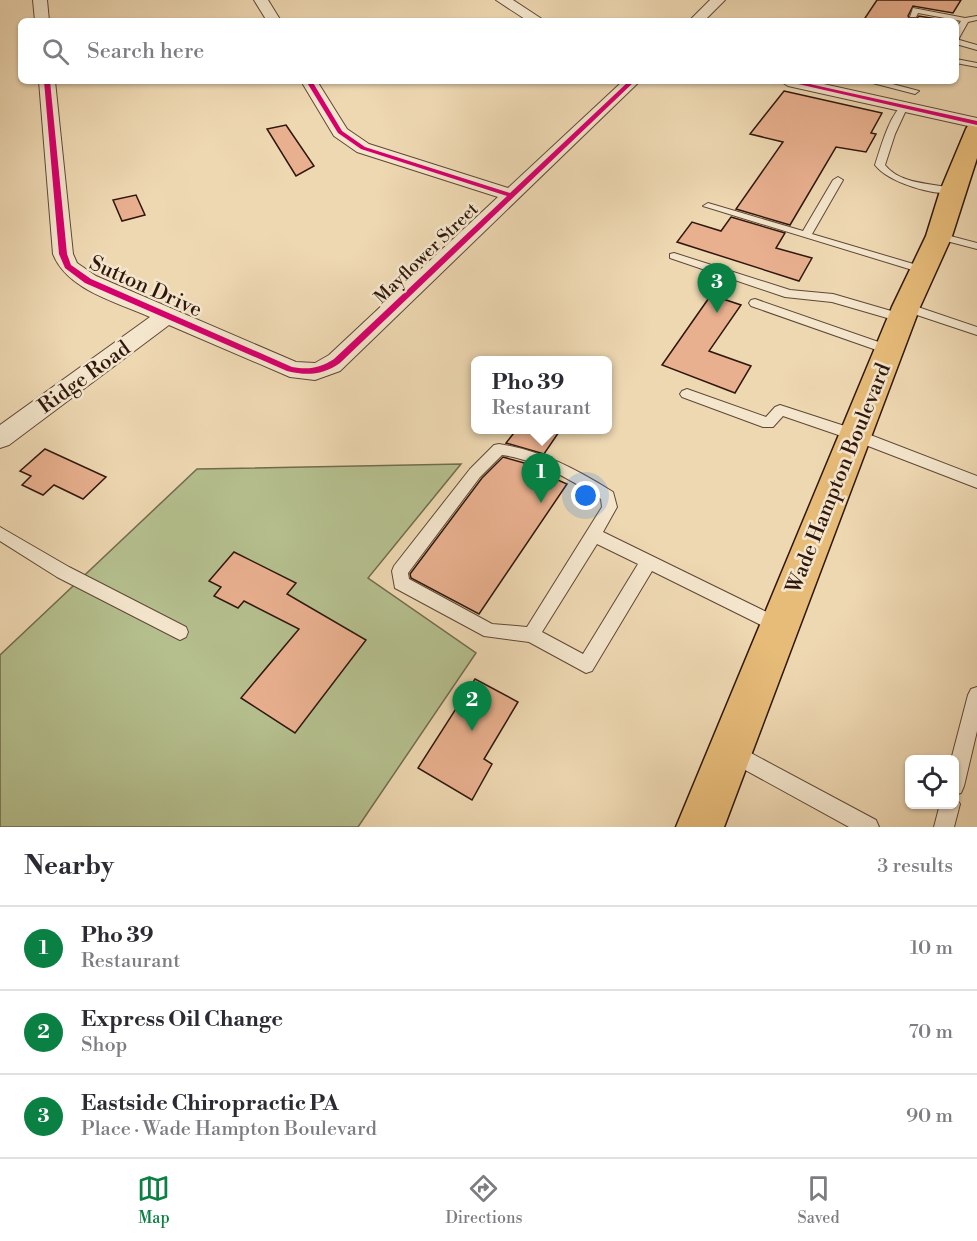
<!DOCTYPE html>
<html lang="en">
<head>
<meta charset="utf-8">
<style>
	:root { --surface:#fff; --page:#f7f7f7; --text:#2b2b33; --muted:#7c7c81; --line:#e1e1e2; --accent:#0b8043 }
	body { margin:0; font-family:"Libre Bodoni",serif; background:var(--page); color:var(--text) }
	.controls { position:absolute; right:18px; bottom:18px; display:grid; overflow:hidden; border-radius:9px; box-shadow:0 2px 4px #0004 }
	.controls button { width:54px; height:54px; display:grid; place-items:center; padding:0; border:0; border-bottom:2px solid var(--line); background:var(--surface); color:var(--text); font:30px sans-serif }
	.you { position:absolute; left:586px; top:496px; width:21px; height:21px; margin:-15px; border:4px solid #fff; border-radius:50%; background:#1a73e8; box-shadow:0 0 0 9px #1a73e833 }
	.badge { display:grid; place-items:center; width:39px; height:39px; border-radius:50%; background:var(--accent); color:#fff; font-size:20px; font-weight:700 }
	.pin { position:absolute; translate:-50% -50px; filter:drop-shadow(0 2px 3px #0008) }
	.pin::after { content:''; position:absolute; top:32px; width:21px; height:18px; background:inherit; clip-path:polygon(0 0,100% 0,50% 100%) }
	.popup { position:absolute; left:471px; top:356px; width:141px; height:78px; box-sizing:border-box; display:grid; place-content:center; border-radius:9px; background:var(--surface); filter:drop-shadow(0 2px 4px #0005); font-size:20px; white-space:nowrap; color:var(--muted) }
	.popup b { font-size:22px; color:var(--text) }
	.popup::after { content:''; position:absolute; left:50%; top:100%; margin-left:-12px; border:12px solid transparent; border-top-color:var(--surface) }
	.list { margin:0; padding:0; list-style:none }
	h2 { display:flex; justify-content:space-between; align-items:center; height:78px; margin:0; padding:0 24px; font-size:26px }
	h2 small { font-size:20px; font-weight:400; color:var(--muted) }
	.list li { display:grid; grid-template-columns:39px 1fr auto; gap:18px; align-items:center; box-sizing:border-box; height:84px; padding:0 24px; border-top:2px solid var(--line) }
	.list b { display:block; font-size:22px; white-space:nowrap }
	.list p { margin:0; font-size:20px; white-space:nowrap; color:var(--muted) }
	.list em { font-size:20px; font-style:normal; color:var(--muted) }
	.icon { flex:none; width:33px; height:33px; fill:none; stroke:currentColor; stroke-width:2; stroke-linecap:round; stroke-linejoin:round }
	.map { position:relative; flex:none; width:977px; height:827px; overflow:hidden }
	.search { position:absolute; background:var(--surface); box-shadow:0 2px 4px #0004; left:18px; right:18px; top:18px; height:66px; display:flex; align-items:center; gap:15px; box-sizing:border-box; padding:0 21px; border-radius:9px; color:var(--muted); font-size:22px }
	.sheet { height:330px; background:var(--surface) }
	nav { display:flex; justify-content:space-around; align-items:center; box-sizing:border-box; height:84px; border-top:2px solid var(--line); background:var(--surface); font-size:16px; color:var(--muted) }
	nav a { display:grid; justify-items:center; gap:3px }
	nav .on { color:var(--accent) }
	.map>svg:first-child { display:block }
	.green { fill:#b5bf8e; stroke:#726b4e; stroke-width:1.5 }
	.building { fill:#e9b08f; stroke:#2f170d; stroke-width:1.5 }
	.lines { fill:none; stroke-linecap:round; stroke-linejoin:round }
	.service-casing { stroke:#5f4736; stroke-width:2 }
	.minor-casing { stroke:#5f4736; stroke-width:2 }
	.primary-casing { stroke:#2f170d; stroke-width:3 }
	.service { fill:#f4e6cd; fill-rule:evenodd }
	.minor { fill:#f4e6cd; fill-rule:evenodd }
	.primary { fill:#e7bc79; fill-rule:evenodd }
	.cycleway-casing { stroke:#f4e6cd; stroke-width:4 }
	.cycleway { fill:#d6006c; fill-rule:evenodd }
	.labels { text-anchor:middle; stroke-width:5; stroke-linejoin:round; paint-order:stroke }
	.far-street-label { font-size:18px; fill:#2f170d; stroke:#f4e6cd }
	.street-label { font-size:21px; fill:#2f170d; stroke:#f4e6cd }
</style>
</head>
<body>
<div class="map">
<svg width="977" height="827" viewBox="0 0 977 827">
	<rect width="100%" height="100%" fill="#eed8b2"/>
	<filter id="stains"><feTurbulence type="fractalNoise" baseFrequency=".00333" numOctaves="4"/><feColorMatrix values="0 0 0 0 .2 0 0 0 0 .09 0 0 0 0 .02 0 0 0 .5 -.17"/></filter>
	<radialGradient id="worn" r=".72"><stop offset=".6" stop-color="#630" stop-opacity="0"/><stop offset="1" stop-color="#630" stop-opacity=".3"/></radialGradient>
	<!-- green -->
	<path class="green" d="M461,464L368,578L476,653L358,827H0V655L197,469Z"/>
	<!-- building -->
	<path class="building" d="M877,0H961L953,13L913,6L908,16L910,19H916L919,16L949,21H863Z
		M784,91L882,113L871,133L876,134L866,152L836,147L790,225L736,209L783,142L750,134Z
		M286,125L314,166L296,176L267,129Z
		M136,195L145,215L122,221L113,200Z
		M731,217L785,233L776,248L812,258L799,281L677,242L692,222L721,231Z
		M711,295L741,305L709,351L751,366L735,393L662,365Z
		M517,429H561L544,454L506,443Z
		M45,449L106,477L83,499L54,485L43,495L22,485L31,476L20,471Z
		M503,457L535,466L533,469L567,484L479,614L411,578L410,574L482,478Z
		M234,552L296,583L287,594L366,640L295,733L241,698L299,629L244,601L238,608L214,596L221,587L209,581Z
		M475,679L518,702L484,759L492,764L472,800L418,768Z"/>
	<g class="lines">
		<!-- service casing -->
		<g class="service-casing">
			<path id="service" d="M913,8L965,18L977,16V20L968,22L959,38H956V29L961,21L918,13L916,17H910Z
				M956,39L977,45V50L956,44Z
				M956,59L977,63V67L956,63Z
				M865,81H881L919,91L915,94Z
				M903,105L907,108L895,134L885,165C901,185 932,183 956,189V193C934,196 889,183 875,165C880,150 890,113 903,105Z
				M838,177L843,180L812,234L927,268V272H919L703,206L708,203L803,231L833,180Z
				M939,233L977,243V249L935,238V234Z
				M674,253L790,290L833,294L905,315L907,318L901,322L832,302L785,297L670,258V254Z
				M755,299L893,347L895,350L889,354L885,353L751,306L749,303L751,300Z
				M906,303L977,327V335L902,310L900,307Z
				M687,389L766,417L775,407L780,405L860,431L977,476V488L850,439L783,416L773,427H763L682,397L680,394L682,391Z
				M499,444C540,450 578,470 613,492L617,507L603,532L785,621L787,626L785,631L779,634L773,631L652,571L592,671L586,673L529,642L484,636L395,588L392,571L394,566L470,469L494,445ZM502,455C538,460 571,480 601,499L602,507L527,627L492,624L409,579L408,573L480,477ZM597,544L638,564L583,654L542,632Z
				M0,527L69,567L186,627L188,632L186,637L180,640L174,637L57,577L0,541Z
				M977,687V731L964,786L961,793L954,795V760H951L968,695L971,689Z
				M734,744L876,820L879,827H849L727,760L725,753L727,746Z
				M954,796L960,804L954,827H934L940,804H954Z"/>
		</g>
		<!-- minor casing -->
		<g class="minor-casing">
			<path id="minor" d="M33,0H47L49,21H35Z
				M254,0H268L281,21H267Z
				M496,0H513L545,21H528Z
				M710,0H725L704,21H689Z
				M39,81H55L73,254L77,263L96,276L296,362L315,363L329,355L498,197L357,152L334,136L301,81H317L347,129L369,144L508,188L623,81H640L340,371L315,380L290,377L169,325L9,445L0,448V425L150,317C117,302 67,290 53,254Z
				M780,81H810L977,118V128L788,86Z"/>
		</g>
		<!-- primary casing -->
		<g class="primary-casing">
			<path id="primary" d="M977,122V158L952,236L920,307L724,827H676L892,307L926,236L940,191L966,129L969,124Z"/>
		</g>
		<!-- service -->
		<use href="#service" class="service"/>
		<!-- minor -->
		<use href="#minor" class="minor"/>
		<!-- primary -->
		<use href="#primary" class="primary"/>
		<!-- cycleway casing -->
		<g class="cycleway-casing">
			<path id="cycleway" d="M44,81H50L67,254L71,265L91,279L292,367C309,370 320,368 334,359L507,196L361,149L338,133L306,81H312L342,131L365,147L510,193L629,81H635L340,363C323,375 307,376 287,371L85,283L65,268L59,254Z
				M785,81H796L977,121V125Z"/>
		</g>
		<!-- cycleway -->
		<use href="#cycleway" class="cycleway"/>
	</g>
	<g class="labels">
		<!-- far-street labels -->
		<g class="far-street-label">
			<text transform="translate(426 253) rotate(-44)" y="6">Mayflower Street</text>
		</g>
		<!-- street labels -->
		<g class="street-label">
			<text transform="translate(146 286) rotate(24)" y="7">Sutton Drive</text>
			<text transform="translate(84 377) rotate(-36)" y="7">Ridge Road</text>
			<text transform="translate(838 478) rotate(-68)" y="7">Wade Hampton Boulevard</text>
		</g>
	</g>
	<rect width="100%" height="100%" filter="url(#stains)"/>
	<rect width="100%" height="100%" fill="url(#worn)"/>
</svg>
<div class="controls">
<button><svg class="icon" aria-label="locate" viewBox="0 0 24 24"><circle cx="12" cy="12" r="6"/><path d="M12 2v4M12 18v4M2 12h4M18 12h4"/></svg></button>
</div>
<div class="you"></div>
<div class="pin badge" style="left:541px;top:503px">1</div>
<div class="popup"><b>Pho 39</b>Restaurant</div>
<div class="pin badge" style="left:472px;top:731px">2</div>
<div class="pin badge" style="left:717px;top:313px">3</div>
<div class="search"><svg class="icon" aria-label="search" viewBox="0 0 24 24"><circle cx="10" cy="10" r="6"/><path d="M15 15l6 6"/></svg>Search here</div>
</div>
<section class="sheet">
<h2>Nearby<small>3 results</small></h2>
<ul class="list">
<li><span class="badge">1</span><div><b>Pho 39</b><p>Restaurant</p></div><em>10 m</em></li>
<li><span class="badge">2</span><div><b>Express Oil Change</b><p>Shop</p></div><em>70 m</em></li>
<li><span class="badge">3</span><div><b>Eastside Chiropractic PA</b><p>Place · Wade Hampton Boulevard</p></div><em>90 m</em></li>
</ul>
</section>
<nav>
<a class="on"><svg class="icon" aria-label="map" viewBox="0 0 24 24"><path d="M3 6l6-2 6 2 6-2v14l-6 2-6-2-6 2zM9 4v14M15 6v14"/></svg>Map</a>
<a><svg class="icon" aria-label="directions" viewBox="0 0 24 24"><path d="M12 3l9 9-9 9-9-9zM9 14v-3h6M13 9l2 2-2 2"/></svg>Directions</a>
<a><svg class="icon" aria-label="saved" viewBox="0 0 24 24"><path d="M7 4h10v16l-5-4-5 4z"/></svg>Saved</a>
</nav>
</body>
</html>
